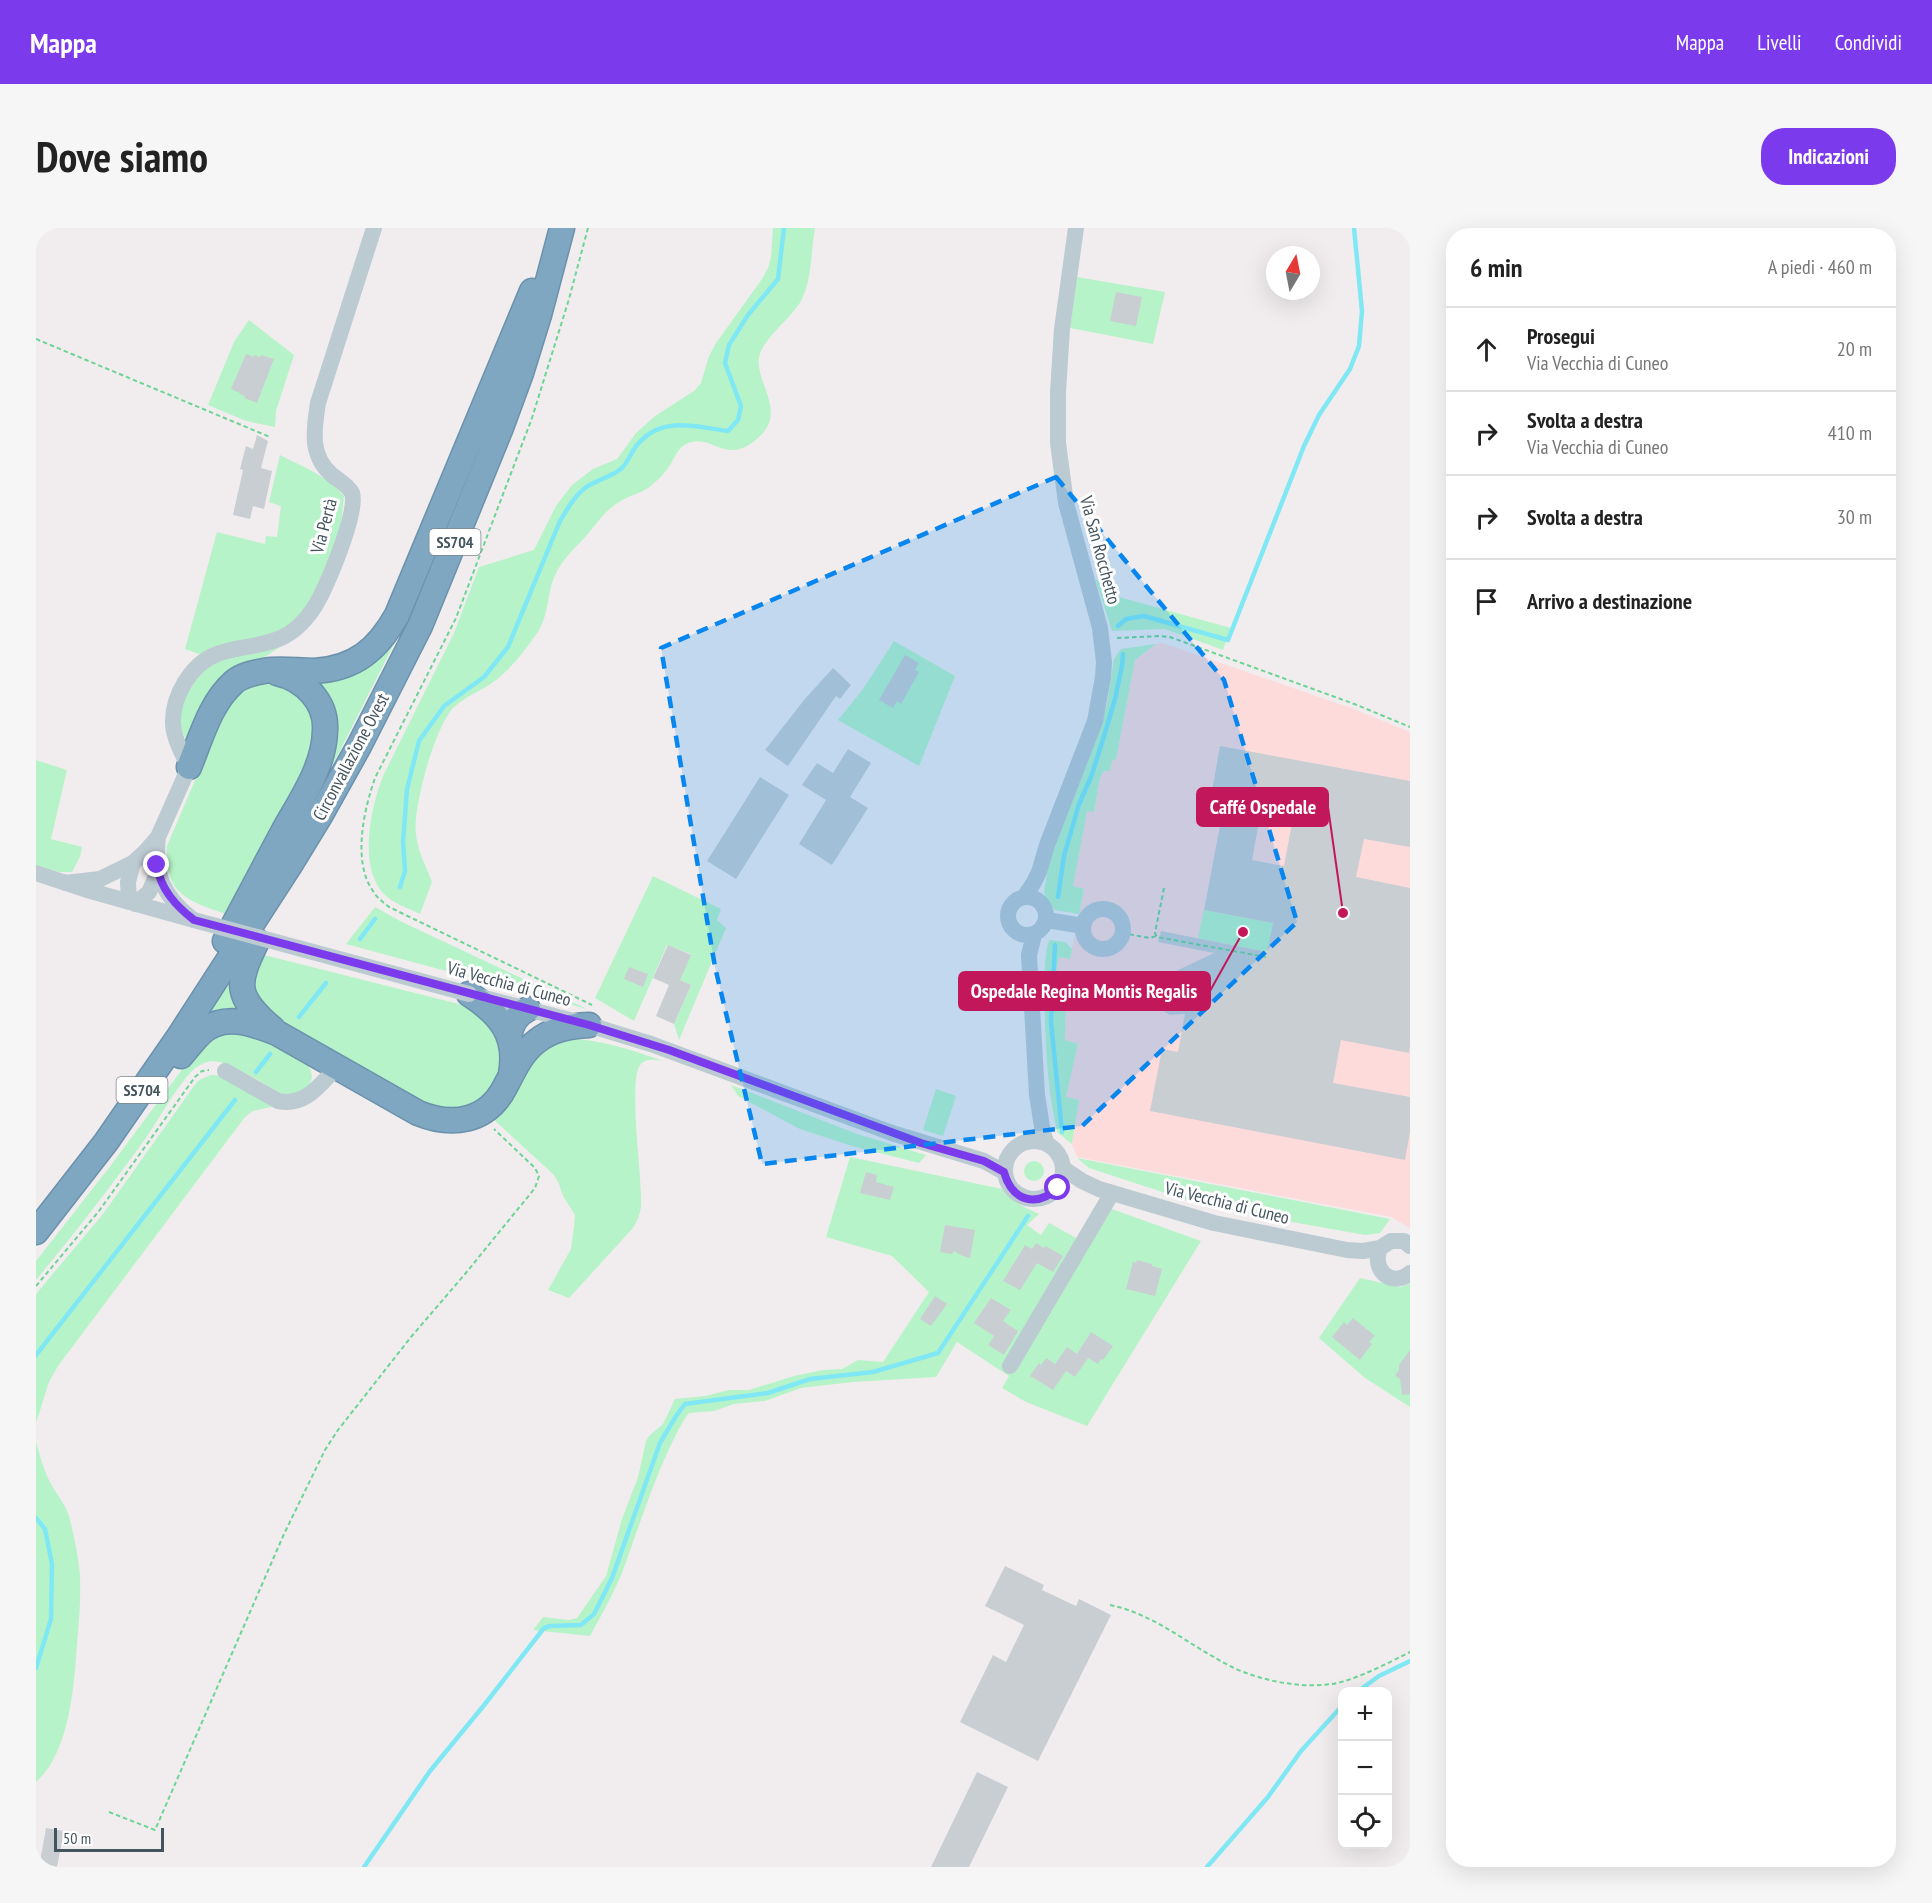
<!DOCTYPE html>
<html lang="it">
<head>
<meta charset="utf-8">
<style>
	:root { --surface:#fff; --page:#f6f6f6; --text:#222; --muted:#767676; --line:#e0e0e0; --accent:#7c3aed }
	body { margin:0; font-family:"PT Sans Narrow",sans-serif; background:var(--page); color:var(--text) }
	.controls { position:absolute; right:18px; bottom:18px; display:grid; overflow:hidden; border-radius:12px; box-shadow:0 6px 24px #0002 }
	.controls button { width:54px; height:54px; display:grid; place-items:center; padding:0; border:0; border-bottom:2px solid var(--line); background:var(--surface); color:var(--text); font:30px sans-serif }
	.compass { position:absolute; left:1230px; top:18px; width:54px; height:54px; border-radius:50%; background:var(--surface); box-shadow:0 6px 24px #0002; rotate:10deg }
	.scale { position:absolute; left:18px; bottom:15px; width:110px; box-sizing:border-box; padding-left:6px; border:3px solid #44545d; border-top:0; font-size:16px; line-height:21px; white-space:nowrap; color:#44545d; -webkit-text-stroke:4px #fff; paint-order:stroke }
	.stop { position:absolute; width:18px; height:18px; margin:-14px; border:4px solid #7c3aed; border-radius:50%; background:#fff }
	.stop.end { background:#7c3aed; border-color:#fff; box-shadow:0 2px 6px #0008 }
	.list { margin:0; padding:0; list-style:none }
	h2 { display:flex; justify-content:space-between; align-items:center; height:78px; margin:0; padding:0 24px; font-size:26px }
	h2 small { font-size:20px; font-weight:400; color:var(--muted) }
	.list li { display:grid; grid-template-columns:39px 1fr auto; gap:18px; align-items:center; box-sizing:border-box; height:84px; padding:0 24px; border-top:2px solid var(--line) }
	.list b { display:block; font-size:22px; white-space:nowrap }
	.list p { margin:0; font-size:20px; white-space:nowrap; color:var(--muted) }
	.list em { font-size:20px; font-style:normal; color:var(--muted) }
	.icon { flex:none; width:33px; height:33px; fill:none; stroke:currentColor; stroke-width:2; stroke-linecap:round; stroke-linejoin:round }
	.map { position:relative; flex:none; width:1374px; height:1639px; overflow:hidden; border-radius:24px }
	header { display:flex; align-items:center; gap:36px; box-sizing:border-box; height:84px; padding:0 30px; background:var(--accent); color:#fff }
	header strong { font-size:28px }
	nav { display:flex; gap:33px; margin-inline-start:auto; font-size:21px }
	.intro { display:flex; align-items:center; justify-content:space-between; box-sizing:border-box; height:144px; padding:0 36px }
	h1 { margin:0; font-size:42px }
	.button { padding:15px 27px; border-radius:24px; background:var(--accent); color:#fff; font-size:21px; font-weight:700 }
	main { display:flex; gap:36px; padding:0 36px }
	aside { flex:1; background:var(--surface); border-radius:24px; box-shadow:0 6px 24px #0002 }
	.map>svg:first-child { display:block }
	.medical { fill:#fddbdb }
	.green { fill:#b7f3c8 }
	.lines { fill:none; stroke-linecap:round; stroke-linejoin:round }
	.stream { stroke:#80e8f4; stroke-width:4.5 }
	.building { fill:#c9ced3; fill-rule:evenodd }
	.highway-casing { stroke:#6b92ad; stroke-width:27 }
	.path { stroke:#6cd495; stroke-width:2; stroke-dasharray:4.5 3; stroke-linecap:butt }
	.minor { stroke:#bccad1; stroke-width:16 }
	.highway { stroke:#80a7c1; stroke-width:24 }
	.minor-bridge { stroke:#bccad1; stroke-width:16 }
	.route { stroke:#7c3aed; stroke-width:8 }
	.marked { fill:#0886ef; fill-opacity:0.2; stroke:#0886ef; stroke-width:4.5; stroke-dasharray:12 8; stroke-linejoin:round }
	.labels { text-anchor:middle; stroke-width:6; stroke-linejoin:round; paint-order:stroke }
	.shield { fill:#fff; stroke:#7c878e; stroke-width:1.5 }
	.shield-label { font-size:16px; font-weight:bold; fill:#44545d }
	.street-label { font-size:18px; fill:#44545d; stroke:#fff }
	.leader { fill:none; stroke:#c2185b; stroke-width:2 }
	.callout-dot { fill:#c2185b; stroke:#fff; stroke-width:2 }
	.callout { fill:#c2185b; stroke:#c2185b; stroke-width:2 }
	.callout-label { font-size:20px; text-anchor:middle; font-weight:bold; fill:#fff }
</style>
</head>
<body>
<header>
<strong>Mappa</strong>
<nav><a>Mappa</a><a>Livelli</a><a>Condividi</a></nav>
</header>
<div class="intro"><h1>Dove siamo</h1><a class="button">Indicazioni</a></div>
<main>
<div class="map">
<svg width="1374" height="1639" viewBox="0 0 1374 1639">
	<rect width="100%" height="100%" fill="#f1edee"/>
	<!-- medical -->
	<path class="medical" d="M1127,415L1318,481L1374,504V1000L1355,989L1041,929L1036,916L1043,872L1030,869L1042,816L1029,813L1030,766L1017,763L1023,729L1034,730L1048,661L1037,658L1051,582L1058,584L1064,549L1076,532L1080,531L1099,432L1120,416Z"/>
	<!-- green -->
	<path class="green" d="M737,0H779C775,23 776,50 766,71C757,89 726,111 723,129C719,154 750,182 725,207C691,242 676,203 650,216C639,222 637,236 628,245C624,250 617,256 612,260C603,266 592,268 583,274C567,284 561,296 549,309C539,320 527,331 520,345C510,365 514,389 499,408C487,425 473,443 456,455C444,463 429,469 418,479C399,498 376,581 380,607C382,623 390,639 396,654L384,686C371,680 356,675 347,665C322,637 335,579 347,548L418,405L443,339L498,322L520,278L536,257L557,241L581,231L600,205L619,188L658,163L665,155L673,128L680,115L726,51L732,40L735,29Z
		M1041,49L1129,64L1117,116L1034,100Z
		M213,92L258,127L240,183L239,199L210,193L172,177L198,114Z
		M244,227C267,239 292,248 308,268L306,288L301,314L277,369L251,402L166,427L149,421L181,304L229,316L230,308L241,309L245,278L233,274Z
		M1059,350L1071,363L1083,369L1195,400L1187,422L1129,401L1076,403Z
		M360,412L285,560L273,452L348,424Z
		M858,413L919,448L883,538L802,492L827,461Z
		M1120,416L1099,432L1080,531L1076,532L1074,543H1068L1064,549L1058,584L1051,583L1037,658L1048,661L1043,686L1019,682L1010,671L1008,664L1015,623L1065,496L1071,476L1078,431L1085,421Z
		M247,417L227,430L206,438L152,515L147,506L143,494L149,468L164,445L182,431Z
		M225,454C259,453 264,467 282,492L270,540L190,686C150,673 128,665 131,618L188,484C198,470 208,460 225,454Z
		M0,532L31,542L15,611L46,619L44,629L36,644H23L0,637Z
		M617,648L685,681L681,692L690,700L643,812L638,796L655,757L644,752L654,726L631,717L598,793L559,770Z
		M339,679L364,693L551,781L310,716Z
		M1168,682L1237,695L1231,724L1162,710Z
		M1014,712L1029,714L1036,721L1034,731L1023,729L1017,762L1030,766L1029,812L1042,816L1030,869L1043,872L1036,916L1021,904C1018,887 1014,870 1013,854C1010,833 1004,723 1014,712Z
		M224,726L427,777L439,782L456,796L469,829L457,861L441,875L419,882L388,876L243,793L226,780L213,746Z
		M197,747L210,787L167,792Z
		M180,804L220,806L272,836L275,843L276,850L270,862L249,868C233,859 192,832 176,833C168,834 161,838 156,843C138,862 124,890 109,911C74,960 38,1006 0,1052V1033L72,941L165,816Z
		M530,810C564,812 595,821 627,833C619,832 610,830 605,836C591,850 607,953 605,979C604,987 601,993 597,1000L533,1070L512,1062L535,1021L538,998L539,987L527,968L523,956L518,947L456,890L490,841L511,818Z
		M175,847L187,848L240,878L217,883L209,889L22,1138L13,1154L0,1195V1066L67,986L158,858L163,852Z
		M695,857L821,906L890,927L883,935L816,918L764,901L702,868Z
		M900,861L920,868L907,908L887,902Z
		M814,929L966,961C976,974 987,979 1003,986L991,997L1005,1007L1013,995L1044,1012L1073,980L1165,1013L1051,1198L990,1174L966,1160L973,1148L921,1114L900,1149L817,1154L765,1160L729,1173L698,1176L678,1183L653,1185C645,1195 639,1209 633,1221C616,1258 604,1295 590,1334C581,1360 567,1384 554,1408L497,1402L507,1389L533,1392L541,1390L570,1348L586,1291L602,1249L610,1213L613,1208L627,1196L639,1171L669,1168L693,1162H713L758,1148L787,1142L806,1141L822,1132L847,1134L893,1064L856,1028L790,1009Z
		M1041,930L1354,991L1344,1005L1329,1007L1189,982L1191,967L1169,963L1166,977L1053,940Z
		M988 943a10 10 0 1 1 20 0a10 10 0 1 1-20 0Z
		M1324,1050L1365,1059L1374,1055V1179L1329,1150L1283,1110Z
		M0,1213C3,1225 7,1240 13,1252C19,1265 29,1275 33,1288C38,1307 42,1327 44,1347C45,1370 43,1393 41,1416C38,1457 34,1524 0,1554Z"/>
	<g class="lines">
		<!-- stream -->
		<path class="stream" d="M1082,398L1090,391L1108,388L1192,412L1268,218L1283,187L1314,141L1323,118L1326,83L1318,0
			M364,659L369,643L367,614L371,561L383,513L408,478L448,449L472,419L524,293C531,282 538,268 549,260C560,252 576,249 586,240C592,234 596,223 601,217C626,187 659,199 692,203L702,192L705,178L689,135L693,117L712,87L742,51L748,0
			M1022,669L1028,628L1043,576L1055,549L1069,505L1079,471L1086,438L1087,426
			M324,711L339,691
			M1019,717L1015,794L1026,904
			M263,789L290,755
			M220,844L234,826
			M0,1127L199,872
			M0,1290L9,1301L16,1336L15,1391L0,1440
			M1321,1464L1343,1448L1374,1433
			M328,1639L394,1543L449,1476L508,1400L514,1398L545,1397L558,1386L576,1350L624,1215L640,1188L649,1176L732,1165L774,1151L837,1144L902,1125L992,988
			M1171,1639L1232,1569L1265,1523L1306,1478"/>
	</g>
	<!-- building -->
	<path class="building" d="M1080,64L1106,69L1100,98L1074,93Z
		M210,126L218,129V127L224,129L225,127L238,131L221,175L208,170L209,168L204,166V165L195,161Z
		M221,207L232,213L225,240L236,243L228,281L217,278L214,291L197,287L207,242L204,241L210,218L217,221Z
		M869,427L883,435L879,442L883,444L865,476L861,473L857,480L843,472Z
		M797,440L815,457L804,471L800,468L752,538L729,522L768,472Z
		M1184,518L1374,553V619L1328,611L1320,649L1374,660V817L1373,825L1305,812L1297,855L1374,869V904L1369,932L1114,883L1126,821L1142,824L1149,786L1134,787L1124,781L1121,769L1126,756L1138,744L1178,725L1122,714L1125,703L1231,724L1237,695L1168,682L1187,582L1173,579ZM1224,589L1256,595L1248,638L1216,632Z
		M812,521L835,535L814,569L832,580L796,637L763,616L790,572L766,557L781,535L797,545Z
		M724,549L753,567L700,651L671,633Z
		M632,717L655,727L644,752L655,757L638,796L620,788L633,757L617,750Z
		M593,739L612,746L607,759L588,751Z
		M830,944L841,947L840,954L858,959L854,972L824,965Z
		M909,997L939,1002L934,1030L927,1028L918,1023L916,1026L904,1024Z
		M1000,1015L1008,1020L1010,1018L1027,1028L1017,1044L1001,1035L984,1062L967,1053L989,1017L996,1021Z
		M1101,1032L1116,1036V1038L1126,1041L1119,1068L1090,1061L1097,1034L1100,1035Z
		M899,1068L911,1076L895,1098L884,1091Z
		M955,1070L975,1082L967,1093L982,1103L968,1127L952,1117L958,1108L938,1095Z
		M1317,1090L1339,1108L1333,1114L1336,1116L1324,1132L1296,1109L1308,1094L1311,1097Z
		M1055,1104L1077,1118L1067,1132L1065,1131L1062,1136L1052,1130L1039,1149L1030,1143L1017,1162L994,1148L1003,1135L1005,1137L1010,1130L1019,1136L1031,1119L1041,1126Z
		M1374,1122V1166L1366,1167L1364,1151L1359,1148L1363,1142V1137Z
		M969,1338L1008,1357L1006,1362L1040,1378L1043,1371L1075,1387L1002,1533L924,1494L957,1427L970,1434L988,1397L949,1378Z
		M941,1544L972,1559L933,1639H895Z
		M10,1600L28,1603L21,1639H3Z"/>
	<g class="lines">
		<!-- highway casing -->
		<g class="highway-casing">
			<path id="highway" d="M153,539C165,510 174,475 198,454C206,447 217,445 228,443C244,440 261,443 278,443C319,441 342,421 361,387L496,63
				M189,713C208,677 228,640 247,604C264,573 288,540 289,503C291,474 268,451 241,445
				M221,713C200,756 198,768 237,801
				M433,766C464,786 482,807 475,846
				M473,808C476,795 480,787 492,781
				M145,828C151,821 157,813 164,806C186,784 216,795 241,805L382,885C416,899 451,894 469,859C478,842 485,825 501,813C516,801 534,798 553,797
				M0,1004L70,914L142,810L254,637L284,588L323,518L384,398L464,202L485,145L503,87L526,0"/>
		</g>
		<!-- path -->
		<path class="path" d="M552,0L533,71L496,190L420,390L339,550C328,581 316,634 337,663C341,670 347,674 353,679L556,777
			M0,111L234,209
			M1081,410L1124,408L1134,409L1321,477L1374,499
			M1128,660L1119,705L1121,709L1230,729
			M1086,705L1114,710L1120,708
			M0,1058L63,983L159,849L166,843L173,842
			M1074,1377C1104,1383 1131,1400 1156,1416C1169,1424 1182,1432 1196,1439C1227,1454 1278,1464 1312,1452C1333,1445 1354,1434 1374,1424
			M73,1584L119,1602L248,1306L289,1222L302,1202L375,1109L429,1046L499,960L503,948L499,940L458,901"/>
		<!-- minor -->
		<path class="minor" d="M122,609C118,645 126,667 155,690
			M0,645L51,662L158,692
			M29,655L64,651L97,635L109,624L122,609L153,539C146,525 138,511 137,496C136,468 155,436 181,426C202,418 227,419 247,409C267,399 279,381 288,361C296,344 322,282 316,265C312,257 302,252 296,247C273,227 278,201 282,175L338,0
			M972 688a19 19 0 1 1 38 0a19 19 0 1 1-38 0Z
			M988,669L997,656L1003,644L1011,617L1059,493L1067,449L1068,434L1064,400L1030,275L1022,215V164L1026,101L1040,0
			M93,674L92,654L97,635
			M99,676L113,664L122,644
			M1047 701a20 20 0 1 1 40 0a20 20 0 1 1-40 0Z
			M1011,692L1047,698
			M998,707L993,727L1001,867L1007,905L1011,916
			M441,768L553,797L615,816L856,905L948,933L968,944
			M189,843L242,873C269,879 284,857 301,839
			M969 942a29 29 0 1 1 58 0a29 29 0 1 1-58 0Z
			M1028,941L1046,953L1063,961L1178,995L1311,1022L1327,1023L1344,1020
			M1374,1018L1368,1013H1355L1344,1020C1335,1042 1355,1060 1374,1045
			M974,1138L1076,965"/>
		<!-- highway -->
		<use href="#highway" class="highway"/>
		<!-- minor-bridge -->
		<path class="minor-bridge" d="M158,692L433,766"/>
	</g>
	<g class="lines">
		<!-- route -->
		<path class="route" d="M121,637C124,661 140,678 158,692L553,797L633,822L885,915L948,933L968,944C976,973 1000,980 1022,960"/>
	</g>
	<!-- marked area -->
	<path class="marked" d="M1020,249L1188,452L1261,694L1046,898L726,936L679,739L625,420Z"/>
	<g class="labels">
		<!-- shield labels -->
		<g class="shield">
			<rect x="393.5" y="301" width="51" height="26" rx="4.5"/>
			<rect x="80.5" y="849" width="51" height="26" rx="4.5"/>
		</g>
		<g class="shield-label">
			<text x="419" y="320">SS704</text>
			<text x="106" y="868">SS704</text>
		</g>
		<!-- street labels -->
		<g class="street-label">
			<text transform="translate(288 298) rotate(-75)" y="6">Via Pertà</text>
			<text transform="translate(1064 322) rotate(75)" y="6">Via San Rocchetto</text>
			<text transform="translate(315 529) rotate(-62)" y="6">Circonvallazione Ovest</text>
			<text transform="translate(473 756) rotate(15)" y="6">Via Vecchia di Cuneo</text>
			<text transform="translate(1191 975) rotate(14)" y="6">Via Vecchia di Cuneo</text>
		</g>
	</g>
	<!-- callouts -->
	<path class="leader" d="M1307 685L1292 579M1207 704L1174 763"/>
	<g class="callout-dot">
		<circle cx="1307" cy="685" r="6"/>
		<circle cx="1207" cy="704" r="6"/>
	</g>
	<g class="callout">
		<rect x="1161" y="560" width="131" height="38" rx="6"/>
		<rect x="923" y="744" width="251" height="38" rx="6"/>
	</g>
	<g class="callout-label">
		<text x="1227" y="586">Caffé Ospedale</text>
		<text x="1048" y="770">Ospedale Regina Montis Regalis</text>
	</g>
</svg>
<div class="controls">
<button>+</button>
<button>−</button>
<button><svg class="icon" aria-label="locate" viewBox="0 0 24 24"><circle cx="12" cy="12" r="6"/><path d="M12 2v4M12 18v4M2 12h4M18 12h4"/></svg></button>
</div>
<svg class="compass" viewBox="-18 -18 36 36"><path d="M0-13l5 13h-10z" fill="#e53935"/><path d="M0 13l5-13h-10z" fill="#767676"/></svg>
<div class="scale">50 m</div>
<div class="stop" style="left:1022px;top:960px"></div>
<div class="stop end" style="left:121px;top:637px"></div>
</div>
<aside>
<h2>6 min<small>A piedi · 460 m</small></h2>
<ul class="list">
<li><svg class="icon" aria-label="ahead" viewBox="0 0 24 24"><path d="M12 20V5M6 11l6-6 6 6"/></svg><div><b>Prosegui</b><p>Via Vecchia di Cuneo</p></div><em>20 m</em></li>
<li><svg class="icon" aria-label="right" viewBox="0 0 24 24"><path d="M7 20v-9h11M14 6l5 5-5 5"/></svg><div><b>Svolta a destra</b><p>Via Vecchia di Cuneo</p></div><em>410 m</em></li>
<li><svg class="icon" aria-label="right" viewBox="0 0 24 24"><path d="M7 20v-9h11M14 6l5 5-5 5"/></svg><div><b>Svolta a destra</b></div><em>30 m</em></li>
<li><svg class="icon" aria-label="arrive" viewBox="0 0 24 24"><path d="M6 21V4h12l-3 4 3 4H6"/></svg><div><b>Arrivo a destinazione</b></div></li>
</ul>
</aside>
</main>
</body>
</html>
